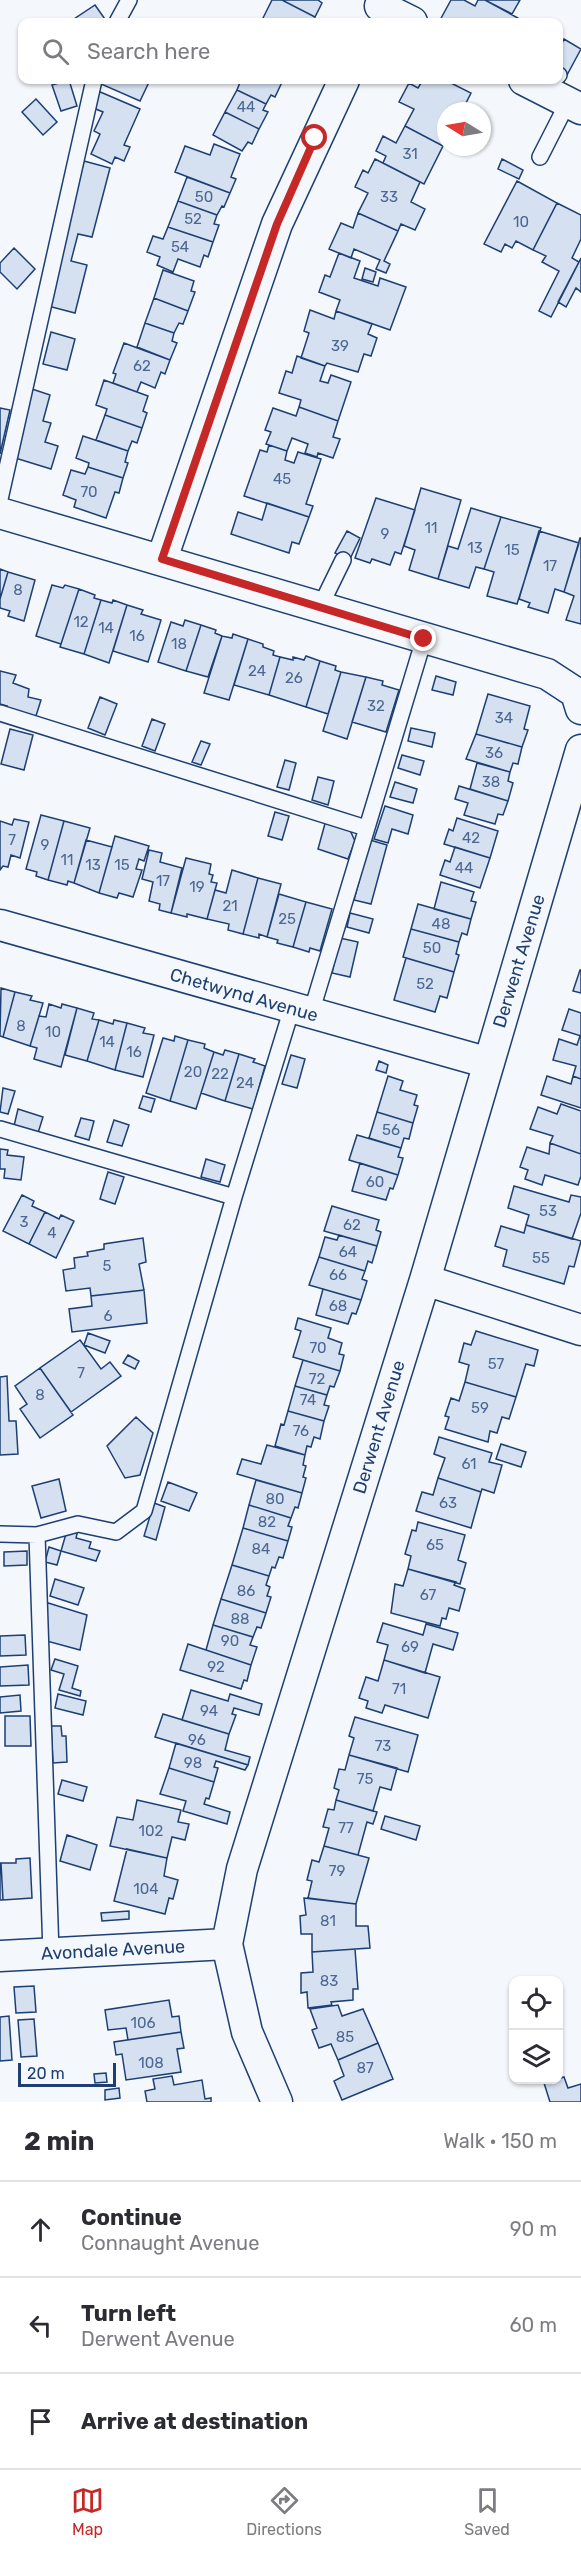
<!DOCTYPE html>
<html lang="en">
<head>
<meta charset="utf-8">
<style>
	:root { --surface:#fff; --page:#f7f7f7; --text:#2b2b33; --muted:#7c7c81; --line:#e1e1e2; --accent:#c62828 }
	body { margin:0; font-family:Rubik,sans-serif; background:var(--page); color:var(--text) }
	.controls { position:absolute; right:18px; bottom:18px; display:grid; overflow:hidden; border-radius:12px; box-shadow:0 2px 4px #0004 }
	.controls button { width:54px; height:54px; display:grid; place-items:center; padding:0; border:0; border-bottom:2px solid var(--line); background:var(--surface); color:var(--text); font:30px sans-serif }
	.compass { position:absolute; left:437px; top:102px; width:54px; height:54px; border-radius:50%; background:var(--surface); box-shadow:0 2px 4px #0004; rotate:281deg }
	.scale { position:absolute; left:18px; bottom:15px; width:98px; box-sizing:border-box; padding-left:6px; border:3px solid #1d3f73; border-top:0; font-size:16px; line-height:21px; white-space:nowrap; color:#1d3f73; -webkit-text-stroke:4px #f4f7fb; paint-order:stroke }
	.stop { position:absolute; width:18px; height:18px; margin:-14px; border:4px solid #c62828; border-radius:50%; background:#fff }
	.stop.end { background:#c62828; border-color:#fff; box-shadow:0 2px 6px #0008 }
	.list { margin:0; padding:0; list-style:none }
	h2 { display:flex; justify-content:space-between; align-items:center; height:78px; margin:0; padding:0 24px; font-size:26px }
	h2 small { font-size:20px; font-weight:400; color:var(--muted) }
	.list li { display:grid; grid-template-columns:39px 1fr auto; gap:18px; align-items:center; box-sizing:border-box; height:96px; padding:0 24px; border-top:2px solid var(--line) }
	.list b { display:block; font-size:22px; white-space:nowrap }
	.list p { margin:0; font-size:20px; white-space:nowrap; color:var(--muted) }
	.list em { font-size:20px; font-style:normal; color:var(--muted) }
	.icon { flex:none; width:33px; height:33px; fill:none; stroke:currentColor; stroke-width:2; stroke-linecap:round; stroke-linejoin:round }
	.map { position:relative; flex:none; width:581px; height:2102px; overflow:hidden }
	.search { position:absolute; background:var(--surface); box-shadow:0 2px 4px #0004; left:18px; right:18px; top:18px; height:66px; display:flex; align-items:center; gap:15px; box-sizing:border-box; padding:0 21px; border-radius:12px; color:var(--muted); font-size:22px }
	.sheet { height:366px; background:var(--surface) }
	nav { display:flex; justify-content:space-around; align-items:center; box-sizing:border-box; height:84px; border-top:2px solid var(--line); background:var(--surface); font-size:16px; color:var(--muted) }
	nav a { display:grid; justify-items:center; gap:3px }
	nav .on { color:var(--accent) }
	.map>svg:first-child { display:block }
	.building { fill:#d5e0f0; stroke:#1d3f73; stroke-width:1.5 }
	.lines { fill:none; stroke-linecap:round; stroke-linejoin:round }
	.lane-casing { stroke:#1d3f73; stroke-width:18 }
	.street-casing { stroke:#1d3f73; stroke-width:33 }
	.lane { stroke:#f4f7fb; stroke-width:15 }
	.street { stroke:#f4f7fb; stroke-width:30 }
	.route { stroke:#c62828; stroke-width:8 }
	.labels { text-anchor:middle; stroke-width:4.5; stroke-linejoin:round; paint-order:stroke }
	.number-label { font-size:15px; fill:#4b6792 }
	.street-label { font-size:18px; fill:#1d3f73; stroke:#f4f7fb }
</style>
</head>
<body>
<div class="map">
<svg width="581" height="2102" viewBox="0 0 581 2102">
	<rect width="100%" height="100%" fill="#f4f7fb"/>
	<!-- building -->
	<path class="building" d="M272,0H282L315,17L312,22H267L262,20Z
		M282,0H318L322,3L315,17Z
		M451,0H464L475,6L478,0H485L525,22H439Z
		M485,0H520L512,14Z
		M95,5L107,22H76L74,19Z
		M564,39L581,49L567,75L558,70V44L561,45Z
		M69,80L77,106L61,111L52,85Z
		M103,80H150L140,101L101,84Z
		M239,80H283L275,97L271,95L266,104L237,90L241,80Z
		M423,80H445L471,93L462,111H446V141L443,146L405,126L414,109L399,102L409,83L418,88Z
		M237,90L266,104L263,110L268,112L259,129L225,112Z
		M98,91L140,109L124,145L130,147L124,161L115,157L112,164L91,154L100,134L94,131L103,112L91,107Z
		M36,99L57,122L43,135L22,112Z
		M225,112L259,129L252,144L248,142L242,151L213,135Z
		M405,126L443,146L424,184L383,163L386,156L376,151L383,136L396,143Z
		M214,144L240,154L231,177L236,179L230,193L175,172L185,146L210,155Z
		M375,159L420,182L411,202L425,209L415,230L401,224L398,231L358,213L368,193L355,187L363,170L368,173Z
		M502,159L523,170L519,179L498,169Z
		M84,161L110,168L92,237L78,234L71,261L87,265L75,313L48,306Z
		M187,177L230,193L224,207L222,206L217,215L178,201Z
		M517,181L557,203L533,250L516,241L512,248L505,244L501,252L484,244Z
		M178,201L217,215L214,224L219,225L213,242L168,227Z
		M557,203L581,215V239L572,258L579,262L551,317L539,311L559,271L542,262L546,256L533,250Z
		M358,213L398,231L384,261L390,264L386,273L376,269L380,260L354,249L351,258L329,249L341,223L353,228Z
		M168,227L213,242L208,257L204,255L200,267L178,259L173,272L157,265L160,257L147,252L153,236L163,239Z
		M14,248L35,269L17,289L0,272V263Z
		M339,253L360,261L354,278L378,286L380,278L406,287L390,330L336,311L340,300L319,292L325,275L330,277Z
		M581,258V292L576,288L566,307L558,302Z
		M365,268L376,272L373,282L362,279Z
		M163,270L194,281L191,291L195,292L188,311L154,298Z
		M154,298L188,311L183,324L179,323L174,333L145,323Z
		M310,310L334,319L336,311L372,324L368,334L377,338L371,356L364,354L358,372L327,363L325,366L301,358L309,333L304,331Z
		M145,323L174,333L172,341L177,343L170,360L137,347Z
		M51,332L75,339L67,370L43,364Z
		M124,343L170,360L165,374L161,372L155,388L141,382L137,392L113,383L116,374L113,373Z
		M297,356L325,366L320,381L328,383L331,375L351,382L338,421L299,407L301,400L279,393L286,371L292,373Z
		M104,380L148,396L143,411L147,413L142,428L105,415L107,409L96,405Z
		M32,389L50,395L43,421L51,423L45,442L58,446L51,469L12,457Z
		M299,407L338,421L333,437L340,439L333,458L318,453L317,457L305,453L308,444L292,438L287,451L266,444L271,432L265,430L273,408L296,416Z
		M0,408L10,410L0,454Z
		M105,415L142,428L137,443L132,441L128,451L96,440Z
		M83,436L128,451L125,462L128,463L123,478L88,467L89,463L76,458Z
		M269,445L287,451L285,460L294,463L298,452L321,459L306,504L313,506L309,517L244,496L260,450L267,452Z
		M88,467L123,478L119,493L115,492L106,518L74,507L76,500L63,495L71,470L85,474Z
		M421,488L461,500L438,579L409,570L415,550L404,546Z
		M376,498L415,510L401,554L395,552L390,565L372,559L370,563L355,558Z
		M267,503L309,517L299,544L292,542L289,553L231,534L238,512L262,520Z
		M471,508L501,517L484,569L476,567L469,588L438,579L448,546L458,549Z
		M501,517L541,528L517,604L487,596L494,572L484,569Z
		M347,531L360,538L349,561L335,553Z
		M539,531L579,543L564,592L555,589L548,613L528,607L530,603L519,599Z
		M580,538H581V624L566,620L574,596L564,592Z
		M0,569L8,572L0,599Z
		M8,572L35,580L24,621L8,616L10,611L0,608V599Z
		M52,585L63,588L65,585L79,589L61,644L36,636Z
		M79,589L95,595L94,598L101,600L84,654L60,647Z
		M101,600L112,603L113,600L127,605L109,663L84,654Z
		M127,605L143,610L141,614L161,620L148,662L113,651Z
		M185,620L201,625L186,671L158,662L171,622L183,626Z
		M201,625L216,630L215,633L222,636L208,677L186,671Z
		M233,634L248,639L229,700L204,693L222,636L232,638Z
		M248,639L263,644V647L274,651L273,655L280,657L269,695L234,685Z
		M306,656L320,661L306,707L269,695L280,657L293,660V657L304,660Z
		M320,661L336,666L335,670L341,672L328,714L306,707Z
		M0,671L16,675L13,683L29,689L28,697L41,700L35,719L5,709L7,706L0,704Z
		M341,672L366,677L347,739L323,731Z
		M436,676L456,682L453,695L432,690Z
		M366,677L383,681L382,685L399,690L386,732L352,722Z
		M488,694L530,706L524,729L528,730L522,747L476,734Z
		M100,697L117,704L105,735L88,728Z
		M152,719L165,724L155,751L142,746Z
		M411,728L435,733L432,747L408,741Z
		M10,729L33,735L24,770L1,764Z
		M476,734L522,747L518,764L513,763L510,772L466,759Z
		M201,741L210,744L201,765L192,762Z
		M402,755L424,761L420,775L398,768Z
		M285,760L296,763L289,790L277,787Z
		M477,763L510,772L508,781L513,783L508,801L470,789Z
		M318,777L334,781L328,805L312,800Z
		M395,782L417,789L413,803L390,797Z
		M459,786L508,801L503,815L498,814L495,824L464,815L468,803L455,799Z
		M385,806L413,815L408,834L392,829L388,843L374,839Z
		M275,812L289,816L282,840L268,836Z
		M41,815L64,821L48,880L36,876L37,872L26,869Z
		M457,818L498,831L490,858L444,844L449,829L453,831Z
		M14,819L29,822L20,858L11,855L8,867L3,866L0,870V821L12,825Z
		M326,820L348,826L355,841L348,859L318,849Z
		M64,821L90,828L74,883L68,881L67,885L48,880Z
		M115,836L149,846L144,861L139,859L136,869L142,870L133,897L119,893L117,898L99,893Z
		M86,840L112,847L99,893L74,883Z
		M370,840L387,845L371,904L354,900Z
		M455,847L490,858L480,888L440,875L445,860L450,862Z
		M149,850L162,853L160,862L182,868L171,913L159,910L160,904L149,901L153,882L142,879Z
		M186,858L211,864L209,874L213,875L211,882L217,883L207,919L187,914V917L171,913Z
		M232,870L258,878L243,934L228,930L229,924L207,919L215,890L226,893Z
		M258,878L281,884L267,937L259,934V938L243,934Z
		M441,882L474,892L471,901L476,902L471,919L434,909Z
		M279,894L306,902L293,947L277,943L278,940L267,937Z
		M306,902L332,909L320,951L310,948L309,952L293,947Z
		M418,904L471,919L467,935L462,933L459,942L411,929Z
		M350,913L373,919L369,933L347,927Z
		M411,929L459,942L456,954L459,955L454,972L403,957Z
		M340,938L358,942L350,977L332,973Z
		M406,958L454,972L447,998L440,996L435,1012L394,1000Z
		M580,970H581V993L573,991Z
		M1,988L15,992L3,1037L0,1036Z
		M15,992L32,996L30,1000L43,1003L30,1046L3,1037Z
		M49,1004L61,1008L62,1004L77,1008L61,1067L34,1059L37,1048L30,1046L39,1016L46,1017Z
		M77,1008L94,1013L92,1019L99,1020L87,1061L65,1055Z
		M569,1009L581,1013V1036L562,1030Z
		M99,1020L113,1024L114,1020L127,1023L115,1070L87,1061Z
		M127,1023L145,1028L143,1033L154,1035L143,1077L115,1070Z
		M175,1036L188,1040L170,1101L146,1093L163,1038L174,1041Z
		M580,1036L581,1037V1079L573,1076L576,1066L553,1060L559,1039L577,1045Z
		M188,1040L205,1044L204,1048L214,1052L196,1109L170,1101Z
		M225,1050L239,1054L225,1101L201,1093L214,1052L223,1055Z
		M239,1054L255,1059L253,1062L265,1066L253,1109L225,1101Z
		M291,1055L305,1059L297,1088L282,1084Z
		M379,1061L388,1065L386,1073L376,1070Z
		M388,1076L403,1081L400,1090L417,1095L414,1105L418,1106L413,1123L377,1112Z
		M547,1076L571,1084L573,1076L581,1079V1108L541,1095Z
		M3,1088L15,1091L8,1114L0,1112Z
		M143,1096L155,1099L151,1112L139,1108Z
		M561,1104L581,1111V1154L550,1143L553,1136L530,1129L538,1107L557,1114Z
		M18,1109L43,1117L38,1133L14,1126Z
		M377,1112L413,1123L409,1139L404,1138L401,1148L369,1138Z
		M81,1118L94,1121L89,1140L75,1136Z
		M114,1120L129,1125L122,1146L107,1142Z
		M357,1135L401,1148L398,1157L403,1158L398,1175L349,1160Z
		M550,1143L581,1154V1176L578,1185L545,1175L542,1185L525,1179L528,1170L520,1167L527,1147L549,1154Z
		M0,1149L8,1150L7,1155L24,1157L21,1180L4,1178L5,1169H0Z
		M206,1159L225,1165L220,1182L201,1177Z
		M360,1163L398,1175L393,1189L390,1188L386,1200L352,1191Z
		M108,1172L124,1177L115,1204L100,1199Z
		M514,1186L569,1202L571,1195L581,1197V1213L572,1239L526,1225L529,1215L508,1208Z
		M22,1195L34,1201L32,1206L45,1212L29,1244L3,1231Z
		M332,1206L379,1220L376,1230L381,1232L377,1246L324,1231Z
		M45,1212L59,1219L61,1215L74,1221L56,1258L29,1244Z
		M526,1225L581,1241L574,1267L569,1266L564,1284L503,1266L507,1250L495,1246L501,1226L524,1233Z
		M339,1235L377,1246L372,1263L368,1261L365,1271L319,1257L325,1237L337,1240Z
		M143,1238L146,1262L139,1264L144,1290L91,1296L90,1288L66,1291L63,1270L75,1268L74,1258L88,1256L87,1252L104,1249V1244Z
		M319,1257L365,1271L362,1279L367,1281L361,1300L309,1285Z
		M323,1289L361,1300L356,1314L352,1313L348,1324L316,1315Z
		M144,1290L147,1323L72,1332L69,1309L92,1306L91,1296Z
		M298,1318L331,1328L328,1338L342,1343L339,1354L344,1355L340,1371L293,1357L301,1331L295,1329Z
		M476,1331L538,1350L534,1366L526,1364L516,1397L465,1382L469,1365L459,1362L464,1343L471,1345Z
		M88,1333L110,1341L105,1353L84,1345Z
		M80,1340L101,1369L110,1362L121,1376L71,1412L40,1368Z
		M128,1355L139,1361L135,1369L123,1363Z
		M303,1360L340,1371L334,1387L330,1386L327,1395L295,1386Z
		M40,1368L73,1415L40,1438L20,1409L27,1404L15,1386Z
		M7,1376L9,1421H16L18,1454L0,1455V1377Z
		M465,1382L516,1397L509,1419L502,1417L497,1433L490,1431L488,1442L445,1429L449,1417L445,1416L451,1398L459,1401Z
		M295,1386L327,1395L324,1405L329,1406L324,1421L288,1411Z
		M288,1411L324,1421L320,1439L314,1437L311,1447L307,1446L305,1455L275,1446L281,1424L284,1425Z
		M136,1417L153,1433L140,1475L125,1478L107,1446Z
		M439,1437L492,1453L489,1462L502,1465L494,1493L482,1489L481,1492L438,1478L445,1458L434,1454Z
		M501,1444L526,1452L521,1467L496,1459Z
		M267,1445L305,1455L303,1465L306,1466L303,1477L306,1478L302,1493L237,1474L242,1459L261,1464Z
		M438,1478L481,1492L471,1528L416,1511L422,1492L433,1495Z
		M59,1479L66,1511L41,1518L32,1486Z
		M256,1480L302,1493L298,1508L295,1507L291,1518L249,1505Z
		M168,1482L197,1493L189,1511L161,1501Z
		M154,1503L165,1507L156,1540L144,1536Z
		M249,1505L291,1518L288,1526L292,1527L288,1541L243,1528Z
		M418,1522L465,1535L458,1560L466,1563L460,1584L408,1569L411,1556L405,1554L412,1530L416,1531Z
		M68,1527L78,1530L76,1538L91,1542L89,1548L100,1551L96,1561L61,1551Z
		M243,1528L288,1541L283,1558L279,1557L275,1568L272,1567L269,1576L232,1565Z
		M49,1547L61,1551L57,1565L45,1562Z
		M27,1551V1565L4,1566V1552Z
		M232,1565L269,1576L266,1585L270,1587L267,1596L271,1597L266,1613L221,1599Z
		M408,1569L456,1582L454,1585L465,1589L459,1611L449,1608L446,1619L442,1618L440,1626L391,1613L395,1584L403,1586Z
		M55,1579L84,1588L78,1605L50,1596Z
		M221,1599L266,1613L261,1628L257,1627L253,1637L213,1625Z
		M45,1602L87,1615L80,1650L43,1640Z
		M383,1623L423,1635L426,1624L458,1633L453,1650L433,1644L425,1673L384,1660L388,1645L377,1642Z
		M213,1625L253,1637L250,1645L257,1647L251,1665L206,1650Z
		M25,1635L26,1655L0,1656V1636Z
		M188,1644L251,1665L247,1681L244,1680L241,1689L180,1670Z
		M55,1659L78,1666L72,1688L81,1691L80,1696L59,1690L64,1674L51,1670Z
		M384,1660L440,1677L428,1718L385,1705L382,1713L366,1708L368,1701L359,1698L366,1677L378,1681Z
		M28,1665L29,1685L0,1686V1667Z
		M191,1690L228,1701L230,1694L262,1704L259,1715L234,1708L232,1714L236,1715L229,1734L182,1720Z
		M58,1694L86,1701L83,1715L55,1708Z
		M20,1695L21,1711L0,1713V1697Z
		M163,1714L229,1734L225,1750L250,1757L248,1765L155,1737Z
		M5,1716H30L31,1746H5Z
		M355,1717L418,1735L408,1772L349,1755L354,1738L349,1736Z
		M51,1726H61L62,1736H66L67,1762L53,1763Z
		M176,1743L248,1765L245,1770L216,1761L214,1767L218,1768L214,1782L169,1768Z
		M349,1755L397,1768L391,1790L380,1787L373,1811L336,1800L339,1790L334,1788L339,1769L345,1770Z
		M169,1768L214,1782L209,1799L206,1798L204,1804L230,1812L227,1824L183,1811L186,1801L160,1794Z
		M62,1780L87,1787L83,1801L58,1794Z
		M137,1800L181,1810L178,1822L189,1824L185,1840L172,1837L167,1858L110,1846L117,1817L133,1820Z
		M336,1800L377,1812L373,1824L367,1822L358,1855L324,1846L329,1828L323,1827L328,1809L334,1810Z
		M385,1816L420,1826L416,1840L381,1829Z
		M67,1835L97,1845L90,1870L60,1861Z
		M324,1846L369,1858L356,1904L308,1898L312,1881L307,1880L312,1860L319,1862Z
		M127,1849L167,1858L164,1876L178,1880L173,1899L169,1898L165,1914L114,1901Z
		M30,1858L32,1898L3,1900L1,1863H16V1859Z
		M1,1863L3,1900H0V1863Z
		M304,1898L356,1904V1926H368L370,1948L312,1952V1934H301L300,1916L306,1915Z
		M129,1911V1919L102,1921L101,1913Z
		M355,1949L358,1989H353V2000L331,2002L332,2005L308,2008L307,1992L301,1993V1973L313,1972L312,1952Z
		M34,1986L36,2012L16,2013L14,1987Z
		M169,2000L172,2017L179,2016L181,2032L128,2040L126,2028L108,2030L105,2010Z
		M338,2005L342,2016L363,2009L378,2043L338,2060L331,2044L319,2048L312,2030L317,2028L310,2009Z
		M9,2016L12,2060L0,2061V2017Z
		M34,2019L37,2056L21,2057L18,2020Z
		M181,2032L184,2048L177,2049L181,2072L126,2080L122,2054L116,2055L114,2042Z
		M378,2043L393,2079L342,2100L334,2081L344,2076L338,2060Z
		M106,2073L107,2082L95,2083L94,2074Z
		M172,2076L174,2085L202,2080L205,2099L211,2098V2102H147L145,2091L155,2089L153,2079Z
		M564,2077L568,2088L581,2084V2102H550L544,2083Z
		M119,2088L120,2098L105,2100V2090Z"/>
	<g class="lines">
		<!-- lane casing -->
		<g class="lane-casing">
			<path id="lane" d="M117,22L129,0
				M558,76L559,75
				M540,157L568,102
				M0,499L94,80
				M320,607L343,560
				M0,713L366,828
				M311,1013L424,639
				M0,1129L234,1197
				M0,1534L37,1535L78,1524L116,1532L144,1511L234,1197L292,1008
				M37,1535L51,1953"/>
		</g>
		<!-- street casing -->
		<g class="street-casing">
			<path id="street" d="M380,6L412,22
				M524,80L581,109
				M0,513L547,674L576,693L581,709
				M162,559L277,224L344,80
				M0,925L489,1063
				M425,1280L581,1330
				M0,1956L227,1944
				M277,2102L247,2032L227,1944L242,1869L425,1280L581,750"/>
		</g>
		<!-- lane -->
		<use href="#lane" class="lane"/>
		<!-- street -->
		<use href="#street" class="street"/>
	</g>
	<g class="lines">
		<!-- route -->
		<path class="route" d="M315,138L277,224L162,559L424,639"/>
	</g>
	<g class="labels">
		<!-- number labels -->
		<g class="number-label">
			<text x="246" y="112">44</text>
			<text x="410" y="159">31</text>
			<text x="204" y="202">50</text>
			<text x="389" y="202">33</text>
			<text x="193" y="224">52</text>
			<text x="521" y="227">10</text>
			<text x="180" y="252">54</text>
			<text x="340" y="351">39</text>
			<text x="142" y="371">62</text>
			<text x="282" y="484">45</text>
			<text x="89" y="497">70</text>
			<text x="431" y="533">11</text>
			<text x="385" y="539">9</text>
			<text x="475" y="553">13</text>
			<text x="512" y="555">15</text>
			<text x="550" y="571">17</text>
			<text x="18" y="595">8</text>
			<text x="81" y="627">12</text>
			<text x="106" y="633">14</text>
			<text x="137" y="641">16</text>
			<text x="179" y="649">18</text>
			<text x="257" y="676">24</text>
			<text x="294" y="683">26</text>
			<text x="376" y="711">32</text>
			<text x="504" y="723">34</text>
			<text x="494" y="758">36</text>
			<text x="491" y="787">38</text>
			<text x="471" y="843">42</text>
			<text x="12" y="845">7</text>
			<text x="45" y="850">9</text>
			<text x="67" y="865">11</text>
			<text x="93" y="870">13</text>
			<text x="122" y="870">15</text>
			<text x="464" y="873">44</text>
			<text x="163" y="886">17</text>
			<text x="197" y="892">19</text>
			<text x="230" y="911">21</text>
			<text x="287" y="924">25</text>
			<text x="441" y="929">48</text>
			<text x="432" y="953">50</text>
			<text x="425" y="989">52</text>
			<text x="21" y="1031">8</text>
			<text x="53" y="1037">10</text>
			<text x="107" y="1047">14</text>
			<text x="134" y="1057">16</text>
			<text x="193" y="1077">20</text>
			<text x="220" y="1079">22</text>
			<text x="245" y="1088">24</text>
			<text x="391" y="1135">56</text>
			<text x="375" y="1187">60</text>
			<text x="548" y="1216">53</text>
			<text x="24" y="1227">3</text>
			<text x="352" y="1230">62</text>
			<text x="52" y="1238">4</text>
			<text x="348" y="1257">64</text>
			<text x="541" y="1263">55</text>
			<text x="107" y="1271">5</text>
			<text x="338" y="1280">66</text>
			<text x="338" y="1311">68</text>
			<text x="108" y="1321">6</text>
			<text x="318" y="1353">70</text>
			<text x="496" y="1369">57</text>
			<text x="81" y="1378">7</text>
			<text x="317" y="1384">72</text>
			<text x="40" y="1400">8</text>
			<text x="308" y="1405">74</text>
			<text x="480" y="1413">59</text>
			<text x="301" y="1436">76</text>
			<text x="469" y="1469">61</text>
			<text x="275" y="1504">80</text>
			<text x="448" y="1508">63</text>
			<text x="267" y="1527">82</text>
			<text x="435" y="1550">65</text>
			<text x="261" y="1554">84</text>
			<text x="246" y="1596">86</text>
			<text x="428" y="1600">67</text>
			<text x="240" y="1624">88</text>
			<text x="230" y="1646">90</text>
			<text x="410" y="1652">69</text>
			<text x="216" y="1672">92</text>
			<text x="399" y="1694">71</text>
			<text x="209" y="1716">94</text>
			<text x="197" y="1745">96</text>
			<text x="383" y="1751">73</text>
			<text x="193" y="1768">98</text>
			<text x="365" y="1784">75</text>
			<text x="346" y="1833">77</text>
			<text x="151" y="1836">102</text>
			<text x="337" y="1876">79</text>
			<text x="146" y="1894">104</text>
			<text x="328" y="1926">81</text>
			<text x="329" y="1986">83</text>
			<text x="143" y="2028">106</text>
			<text x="345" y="2042">85</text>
			<text x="151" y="2068">108</text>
			<text x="365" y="2073">87</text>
		</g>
		<!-- street labels -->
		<g class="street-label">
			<text transform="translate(519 961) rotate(-73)" y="6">Derwent Avenue</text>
			<text transform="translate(244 995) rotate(16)" y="6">Chetwynd Avenue</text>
			<text transform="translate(379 1427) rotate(-73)" y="6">Derwent Avenue</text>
			<text transform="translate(113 1950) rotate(-3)" y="6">Avondale Avenue</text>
		</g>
	</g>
</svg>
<div class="controls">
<button><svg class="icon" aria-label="locate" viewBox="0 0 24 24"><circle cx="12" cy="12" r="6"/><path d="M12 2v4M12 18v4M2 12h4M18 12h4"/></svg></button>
<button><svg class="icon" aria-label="layers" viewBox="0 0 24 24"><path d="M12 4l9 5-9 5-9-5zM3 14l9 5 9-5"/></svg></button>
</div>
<svg class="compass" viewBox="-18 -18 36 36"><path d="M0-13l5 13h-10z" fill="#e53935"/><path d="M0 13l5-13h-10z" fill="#7c7c81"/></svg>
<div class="scale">20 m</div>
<div class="stop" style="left:315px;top:138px"></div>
<div class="stop end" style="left:424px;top:639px"></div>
<div class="search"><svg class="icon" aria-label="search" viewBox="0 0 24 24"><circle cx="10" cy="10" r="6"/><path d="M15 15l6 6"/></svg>Search here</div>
</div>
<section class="sheet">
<h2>2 min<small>Walk · 150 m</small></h2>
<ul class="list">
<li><svg class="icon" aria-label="ahead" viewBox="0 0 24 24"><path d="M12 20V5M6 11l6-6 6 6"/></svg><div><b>Continue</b><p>Connaught Avenue</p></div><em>90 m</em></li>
<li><svg class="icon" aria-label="left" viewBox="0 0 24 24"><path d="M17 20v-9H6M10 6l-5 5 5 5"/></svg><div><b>Turn left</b><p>Derwent Avenue</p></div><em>60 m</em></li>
<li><svg class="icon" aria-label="arrive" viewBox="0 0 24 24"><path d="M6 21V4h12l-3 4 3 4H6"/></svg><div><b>Arrive at destination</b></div></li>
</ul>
</section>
<nav>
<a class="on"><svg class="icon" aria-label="map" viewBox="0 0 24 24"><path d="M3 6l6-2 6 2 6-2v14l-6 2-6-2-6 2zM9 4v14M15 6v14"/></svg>Map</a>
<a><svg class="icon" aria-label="directions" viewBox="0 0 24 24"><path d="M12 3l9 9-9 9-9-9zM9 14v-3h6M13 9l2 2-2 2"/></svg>Directions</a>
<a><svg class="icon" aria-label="saved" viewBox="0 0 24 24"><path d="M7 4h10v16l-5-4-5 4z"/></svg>Saved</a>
</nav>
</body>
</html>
